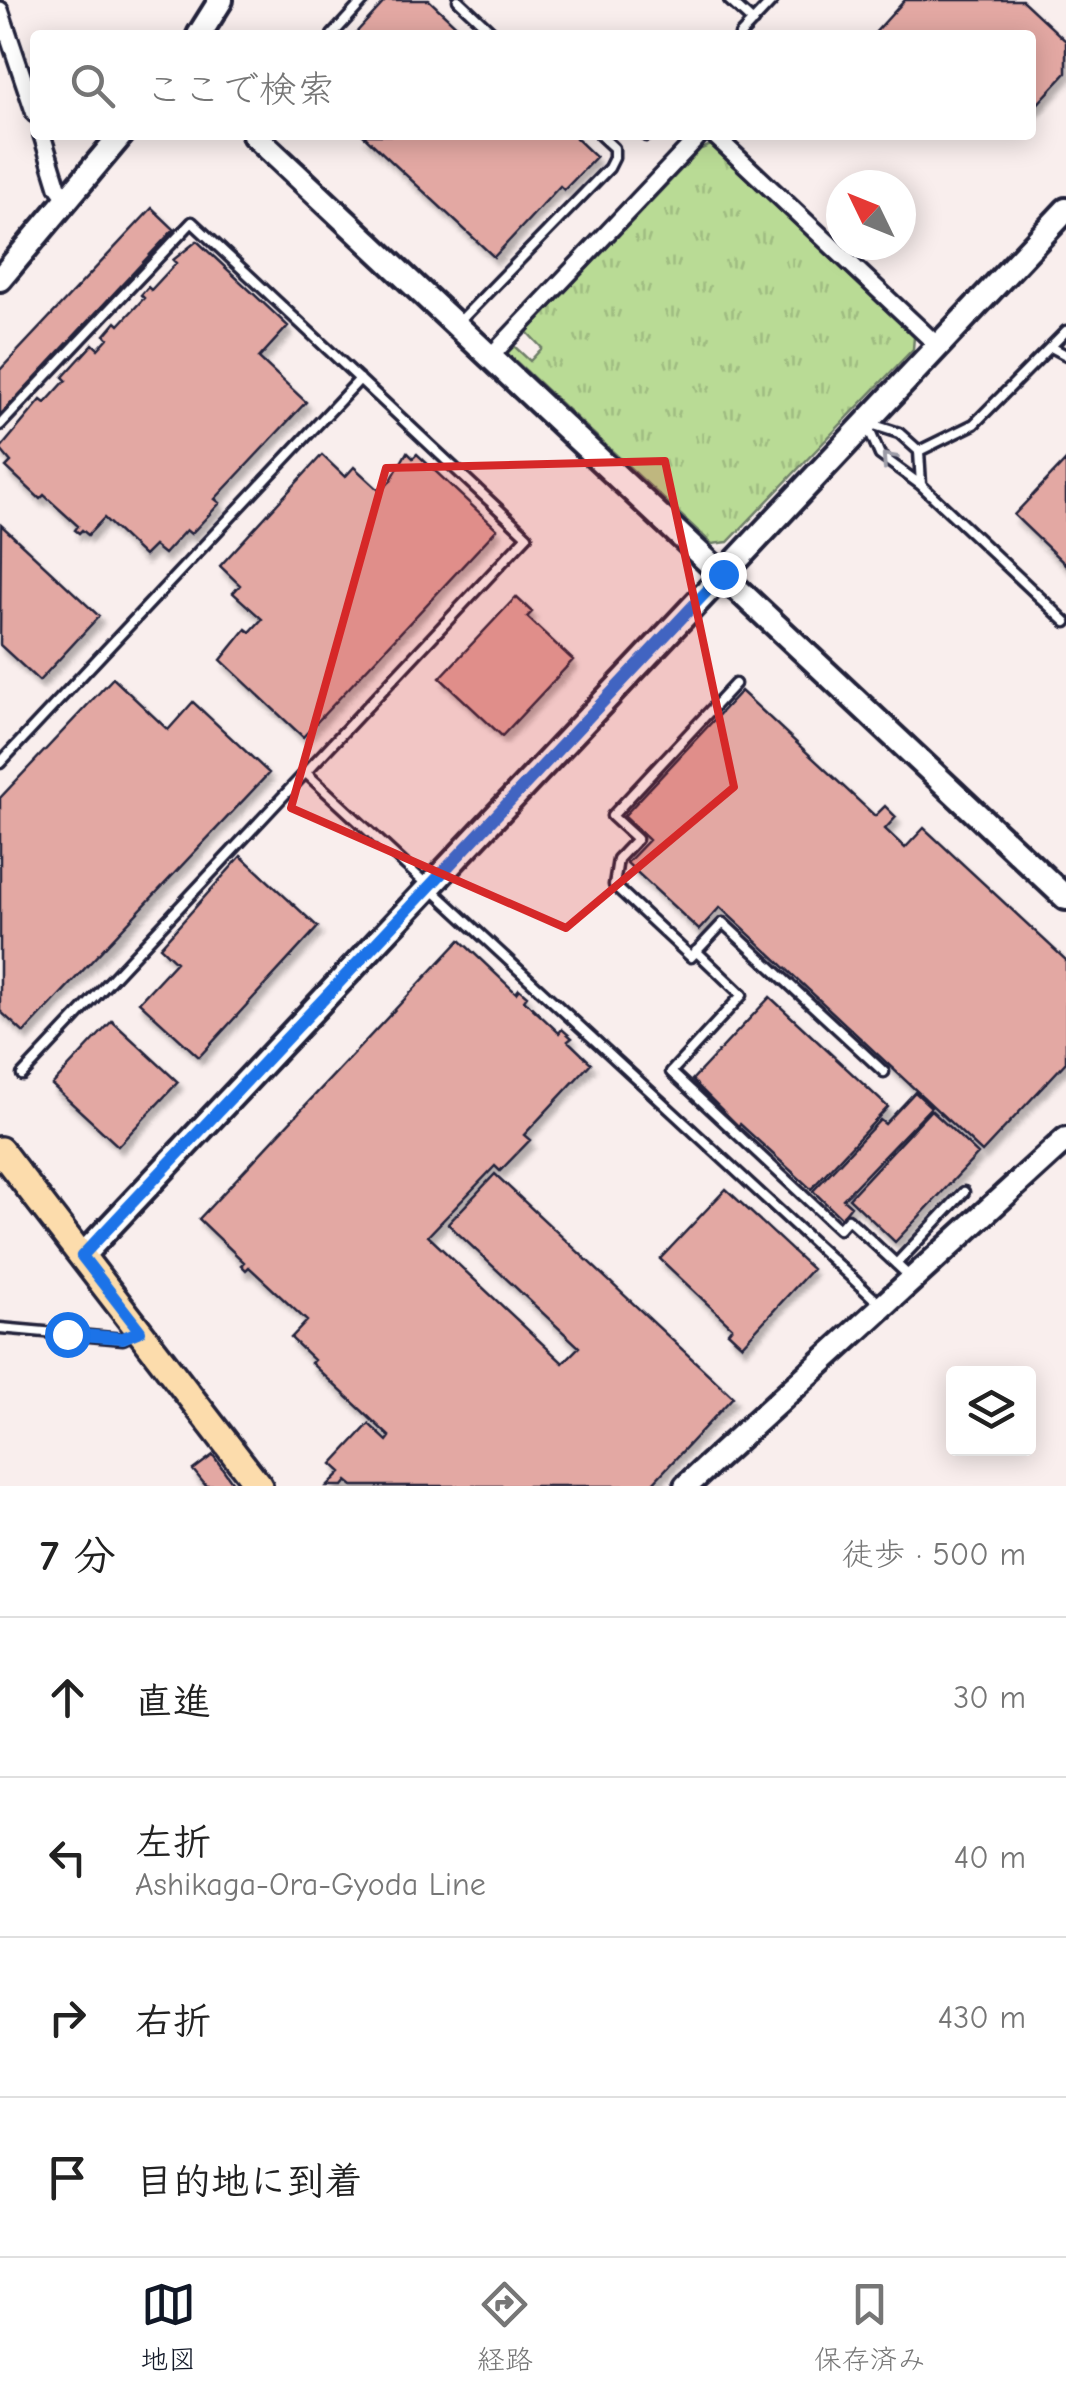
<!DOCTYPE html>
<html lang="ja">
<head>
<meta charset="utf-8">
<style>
	:root { --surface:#fff; --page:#f6f6f6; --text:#222; --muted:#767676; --line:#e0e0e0; --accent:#111827 }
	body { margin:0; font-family:"Comic Neue","Klee One",sans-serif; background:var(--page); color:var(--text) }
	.controls { position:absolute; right:30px; bottom:30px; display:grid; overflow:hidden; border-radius:10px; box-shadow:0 5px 25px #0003 }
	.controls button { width:90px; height:90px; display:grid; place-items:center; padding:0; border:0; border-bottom:2px solid var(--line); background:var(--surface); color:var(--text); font:50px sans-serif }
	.compass { position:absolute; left:826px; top:170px; width:90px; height:90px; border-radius:50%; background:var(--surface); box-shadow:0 5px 25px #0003; rotate:313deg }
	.stop { position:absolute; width:30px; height:30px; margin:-22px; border:8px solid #1a73e8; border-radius:50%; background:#fff }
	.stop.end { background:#1a73e8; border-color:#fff; box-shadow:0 2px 10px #0008 }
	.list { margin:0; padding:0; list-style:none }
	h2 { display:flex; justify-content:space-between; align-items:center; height:130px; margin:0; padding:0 40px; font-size:42px }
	h2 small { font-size:32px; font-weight:400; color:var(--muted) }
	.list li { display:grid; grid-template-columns:65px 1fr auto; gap:30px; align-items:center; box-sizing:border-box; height:160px; padding:0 40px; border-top:2px solid var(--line) }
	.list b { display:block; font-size:38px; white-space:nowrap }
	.list p { margin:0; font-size:32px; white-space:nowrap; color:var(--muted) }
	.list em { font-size:32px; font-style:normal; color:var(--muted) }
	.icon { flex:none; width:55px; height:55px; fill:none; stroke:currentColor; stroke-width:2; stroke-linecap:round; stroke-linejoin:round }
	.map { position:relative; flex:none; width:1066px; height:1486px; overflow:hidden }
	.search { position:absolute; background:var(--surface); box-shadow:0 5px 25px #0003; left:30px; right:30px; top:30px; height:110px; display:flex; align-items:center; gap:25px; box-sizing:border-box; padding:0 35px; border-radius:10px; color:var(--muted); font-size:38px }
	.sheet { height:770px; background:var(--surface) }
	nav { display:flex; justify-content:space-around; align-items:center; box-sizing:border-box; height:140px; border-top:2px solid var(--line); background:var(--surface); font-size:28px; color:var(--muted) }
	nav a { display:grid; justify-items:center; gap:5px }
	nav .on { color:var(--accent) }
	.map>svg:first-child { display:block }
	.grass { fill:url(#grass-tufts); stroke:#6e7e68; stroke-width:2.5 }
	.building { fill:#e3a8a3; stroke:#22223b; stroke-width:2.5; filter:url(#shadow) }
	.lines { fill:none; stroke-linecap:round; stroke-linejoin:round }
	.lane-casing { stroke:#22223b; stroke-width:15 }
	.street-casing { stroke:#22223b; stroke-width:22 }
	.secondary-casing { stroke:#22223b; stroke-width:30 }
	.primary-casing { stroke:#22223b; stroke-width:32 }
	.lane { stroke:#fff; stroke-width:8 }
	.street { stroke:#fff; stroke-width:15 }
	.secondary { stroke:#fff; stroke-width:22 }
	.primary { stroke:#fcdcac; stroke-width:25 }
	.oneway { stroke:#9c9ca7 }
	.route { stroke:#1a73e8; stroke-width:12 }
	.marked { fill:#d62828; fill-opacity:0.2; stroke:#d62828; stroke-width:8; stroke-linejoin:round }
</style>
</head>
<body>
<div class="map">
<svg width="1066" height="1486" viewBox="0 0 1066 1486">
	<defs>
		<pattern id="grass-tufts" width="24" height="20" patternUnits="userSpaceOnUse" patternTransform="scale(2.5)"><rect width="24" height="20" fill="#b9db95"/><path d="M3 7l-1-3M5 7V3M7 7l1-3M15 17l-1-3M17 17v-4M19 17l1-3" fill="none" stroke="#9fbc81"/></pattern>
		<filter id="shadow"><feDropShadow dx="4" dy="7" stdDeviation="2.5" flood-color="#0004"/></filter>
	</defs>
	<rect width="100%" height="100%" fill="#f9eeed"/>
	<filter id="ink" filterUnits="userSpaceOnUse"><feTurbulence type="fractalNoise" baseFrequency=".01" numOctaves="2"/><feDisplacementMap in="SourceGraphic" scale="20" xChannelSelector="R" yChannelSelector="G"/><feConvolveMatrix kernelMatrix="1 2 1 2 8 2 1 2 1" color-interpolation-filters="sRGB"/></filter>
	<g filter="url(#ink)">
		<!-- grass -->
		<path class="grass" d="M711,145L914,337L913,349L728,542L712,544L507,353L514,346L530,361L542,348L527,332L701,149Z"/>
		<!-- building -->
		<path class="building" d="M386,0H429L466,35H354Z
			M905,0H1022L1066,41V73L1031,111V35H873Z
			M363,135H573L596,157L564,190L560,186L494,257Z
			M152,208L174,229L0,415V370Z
			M197,241L288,326L259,358L306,402L215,499L220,503L191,534L186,530L164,554L154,546L144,556L104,518L88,535L82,530L79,533L75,530L78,526L44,495L40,499L6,467L11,462L0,449L41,400L45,403L66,380L63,377L93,344L98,349L108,338L105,335L116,322L119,325L144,298L141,295L148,287L151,290L176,263L173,260Z
			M407,452L413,458L417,454L497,529L303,737L221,660L246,629L250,632L262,619L233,593L240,585L220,566L322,455L345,477L354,467L381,492L391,480Z
			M1066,460V565L1014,515Z
			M1,525L99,616L39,681L0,645Z
			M516,597L532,612L527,617L573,660L502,736L440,678Z
			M113,678L168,730L193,702L269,773L24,1033L0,1011V798Z
			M741,691L875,816L885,806L896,817L885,829L905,848L924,828L1066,960V1062L982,1152L720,907L699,930L627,863L649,840L624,816Z
			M241,856L318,927L199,1057L139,1002L176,962L160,947Z
			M460,940L516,993L519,989L527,996L524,1000L559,1033L562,1029L572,1038L568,1041L591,1063L524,1135L530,1140L500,1171L495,1166L428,1236L563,1363L579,1347L448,1224L495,1174L733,1397L650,1486H353L347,1481L343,1486H327L341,1472L332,1464L369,1424L387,1441L390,1437L311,1363L314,1360L291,1338L307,1321L249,1267L246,1270L241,1265L244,1262L199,1219Z
			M770,997L888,1107L811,1189L740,1124L738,1126L692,1080Z
			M112,1021L178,1082L118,1146L52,1085Z
			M915,1092L931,1107L843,1199L851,1206L841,1218L813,1191L880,1120L885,1124Z
			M931,1110L978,1154L895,1242L849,1198Z
			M726,1189L812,1269L742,1345L728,1332L732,1327L660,1259Z
			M213,1455L235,1486H206L193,1470Z"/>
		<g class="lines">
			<!-- lane casing -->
			<g class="lane-casing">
				<path id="lane" d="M458,0L495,35
					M729,0L753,22
					M332,35L364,0
					M740,35L773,0
					M646,136L647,135
					M459,322L609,168L614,158V148L600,135
					M1051,347L1066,355
					M871,424L899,433L919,451L921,485
					M0,425L192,222L527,536L22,1075
					M868,427L880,455L921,485L1066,622
					M919,451L974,424L1066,331
					M735,684L612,816L637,839L618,859L614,885L691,957L723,923L884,1072
					M0,763L360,379
					M306,773L880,1304
					M696,951L742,995L671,1072L839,1229L848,1219L909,1276
					M896,1264L964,1192
					M0,1328L123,1339L134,1334"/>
			</g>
			<!-- street casing -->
			<g class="street-casing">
				<path id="street" d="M0,10L35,114
					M42,135L58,187L67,199
					M714,135L938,346
					M491,356L700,135"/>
			</g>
			<!-- secondary casing -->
			<g class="secondary-casing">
				<path id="secondary" d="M199,35L221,0
					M254,135L1066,898
					M0,279L121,135
					M82,1256L1066,210
					M686,1486L1066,1139"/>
			</g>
			<!-- primary casing -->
			<g class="primary-casing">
				<path id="primary" d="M0,1150L259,1486"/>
			</g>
			<!-- lane -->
			<use href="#lane" class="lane"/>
			<!-- street -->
			<use href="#street" class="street"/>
			<!-- secondary -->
			<use href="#secondary" class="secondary"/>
			<!-- primary -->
			<use href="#primary" class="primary"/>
		</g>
		<!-- one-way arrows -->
		<defs><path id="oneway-chevron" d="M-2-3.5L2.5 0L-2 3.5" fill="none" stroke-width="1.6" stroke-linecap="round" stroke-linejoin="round" transform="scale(2.5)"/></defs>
		<use class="oneway" href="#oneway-chevron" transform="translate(888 459) rotate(-132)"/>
	</g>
	<g class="lines" filter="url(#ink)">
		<!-- route -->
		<path class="route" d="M67,1334L123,1338L140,1331L82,1256L723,574"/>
	</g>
	<!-- marked area -->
	<path class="marked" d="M665,461L734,787L566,928L291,808L386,468Z"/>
</svg>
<div class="controls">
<button><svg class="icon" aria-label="layers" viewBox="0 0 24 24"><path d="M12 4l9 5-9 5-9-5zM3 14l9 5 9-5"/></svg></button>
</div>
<svg class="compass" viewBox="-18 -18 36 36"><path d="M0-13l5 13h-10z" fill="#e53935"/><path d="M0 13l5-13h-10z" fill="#767676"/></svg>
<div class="stop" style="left:67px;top:1334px"></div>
<div class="stop end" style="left:723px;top:574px"></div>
<div class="search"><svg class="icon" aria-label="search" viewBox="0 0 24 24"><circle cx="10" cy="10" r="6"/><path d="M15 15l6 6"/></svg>ここで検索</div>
</div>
<section class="sheet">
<h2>7 分<small>徒歩 · 500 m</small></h2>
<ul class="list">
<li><svg class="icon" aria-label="ahead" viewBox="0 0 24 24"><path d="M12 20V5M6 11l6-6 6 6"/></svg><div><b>直進</b></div><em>30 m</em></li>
<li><svg class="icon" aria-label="left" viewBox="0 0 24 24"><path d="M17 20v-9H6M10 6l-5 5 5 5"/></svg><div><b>左折</b><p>Ashikaga-Ora-Gyoda Line</p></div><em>40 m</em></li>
<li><svg class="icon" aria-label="right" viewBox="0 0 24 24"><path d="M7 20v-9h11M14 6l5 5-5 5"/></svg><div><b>右折</b></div><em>430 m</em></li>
<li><svg class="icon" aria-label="arrive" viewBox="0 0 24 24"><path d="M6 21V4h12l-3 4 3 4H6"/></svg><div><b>目的地に到着</b></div></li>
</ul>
</section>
<nav>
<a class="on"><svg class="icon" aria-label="map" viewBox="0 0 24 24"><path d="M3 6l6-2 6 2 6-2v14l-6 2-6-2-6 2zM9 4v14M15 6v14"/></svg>地図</a>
<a><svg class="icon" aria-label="directions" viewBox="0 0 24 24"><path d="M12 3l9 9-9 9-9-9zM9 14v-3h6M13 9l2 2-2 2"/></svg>経路</a>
<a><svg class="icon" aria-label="saved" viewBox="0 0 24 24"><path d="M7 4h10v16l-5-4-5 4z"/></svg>保存済み</a>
</nav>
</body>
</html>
